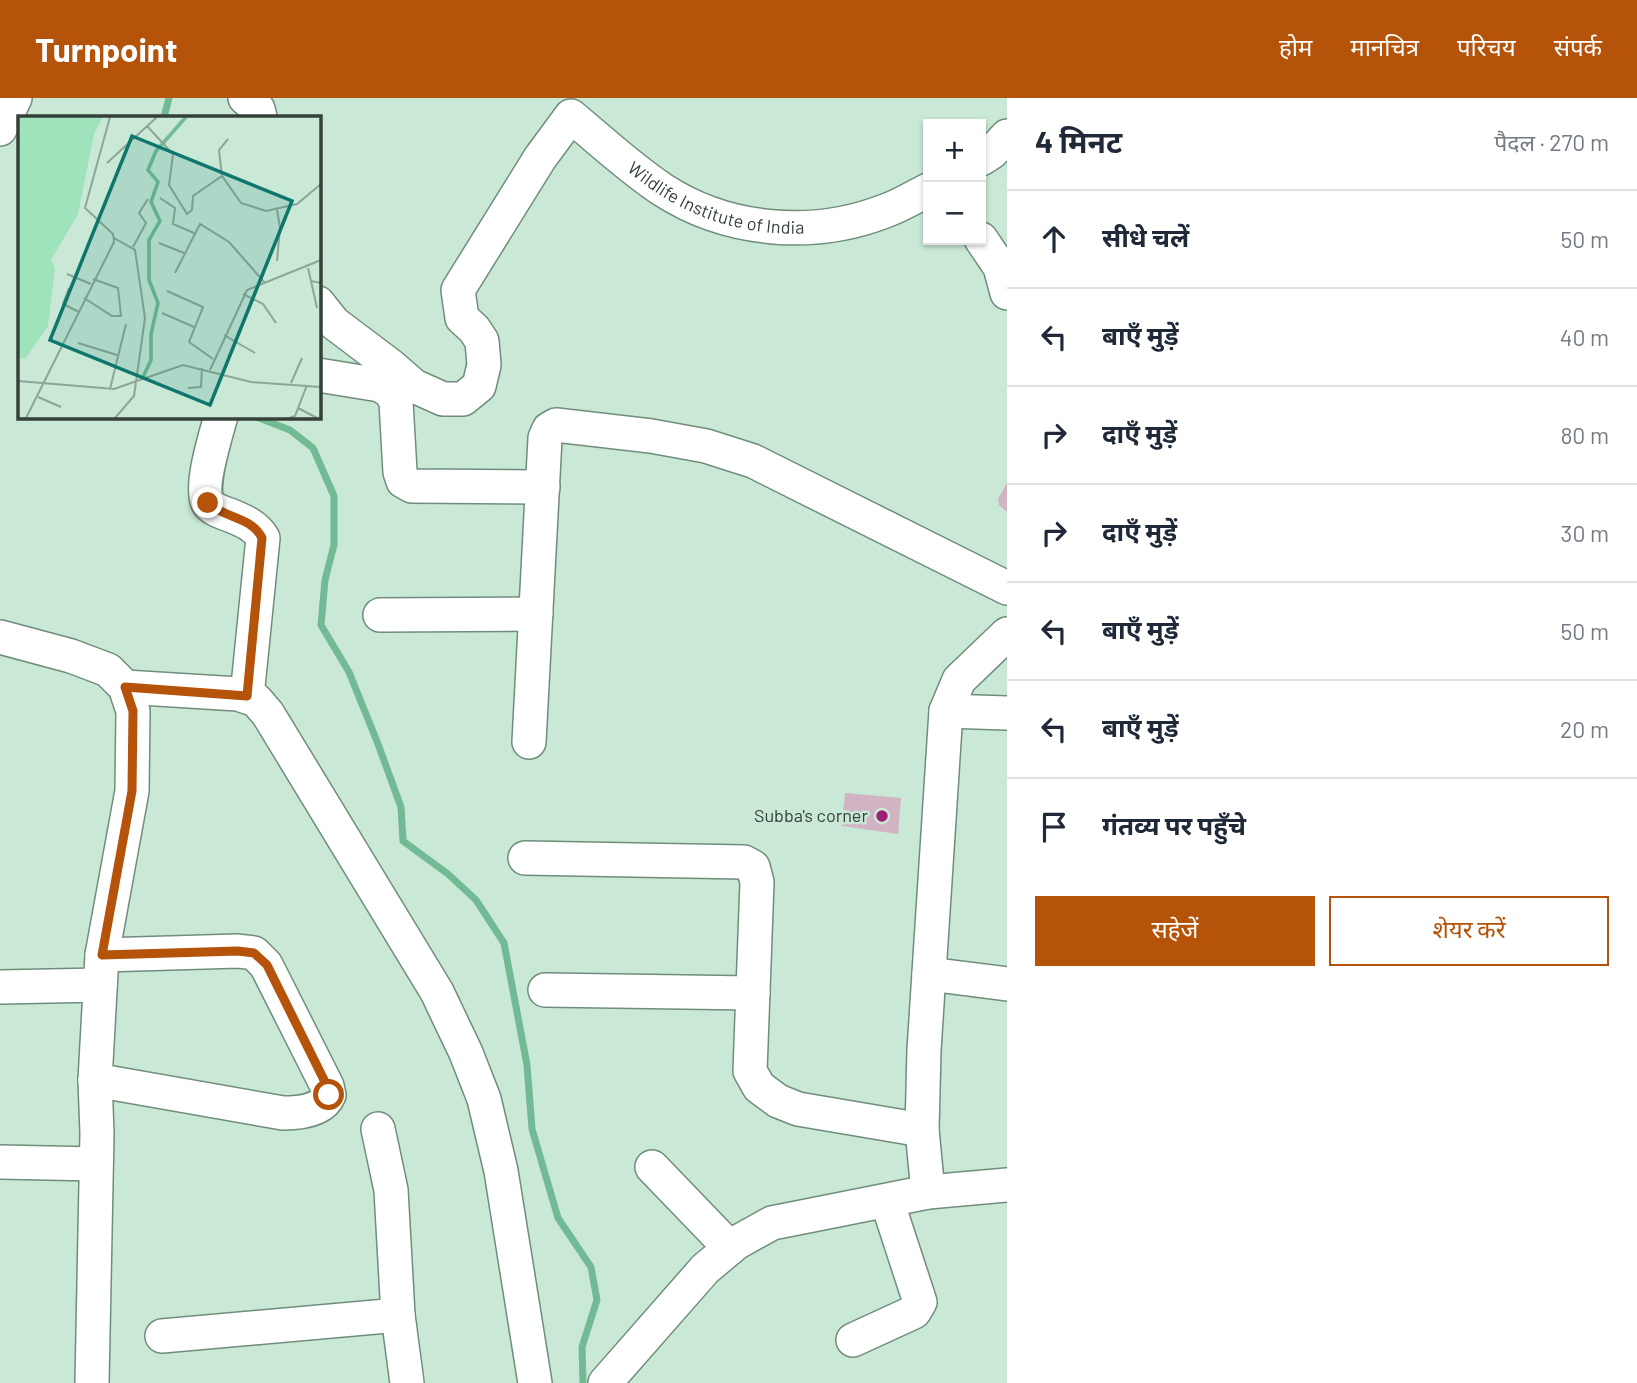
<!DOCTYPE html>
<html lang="hi">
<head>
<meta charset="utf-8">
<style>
	:root { --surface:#fff; --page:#f6f6f7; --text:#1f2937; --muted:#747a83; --line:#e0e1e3; --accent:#b45309 }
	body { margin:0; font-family:Barlow,"Noto Sans Devanagari",sans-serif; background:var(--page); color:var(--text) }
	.controls { position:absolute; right:21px; top:21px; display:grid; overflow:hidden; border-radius:0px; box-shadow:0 2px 5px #0004 }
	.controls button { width:63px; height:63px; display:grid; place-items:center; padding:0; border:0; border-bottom:2px solid var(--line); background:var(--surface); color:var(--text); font:35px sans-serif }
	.stop { position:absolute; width:21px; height:21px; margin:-16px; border:5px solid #b45309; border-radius:50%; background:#fff }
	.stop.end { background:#b45309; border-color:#fff; box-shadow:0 2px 7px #0008 }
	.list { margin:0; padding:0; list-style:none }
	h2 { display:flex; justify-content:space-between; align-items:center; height:91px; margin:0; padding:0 28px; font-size:30px }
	h2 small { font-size:23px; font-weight:400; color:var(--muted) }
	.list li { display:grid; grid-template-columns:46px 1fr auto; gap:21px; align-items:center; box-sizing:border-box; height:98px; padding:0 28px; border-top:2px solid var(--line) }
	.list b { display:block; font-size:26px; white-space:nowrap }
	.list em { font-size:23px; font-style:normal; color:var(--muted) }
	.actions { display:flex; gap:14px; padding:21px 28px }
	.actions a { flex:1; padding:16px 0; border:2px solid var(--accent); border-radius:0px; text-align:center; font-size:24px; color:var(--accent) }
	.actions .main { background:var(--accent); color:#fff }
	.icon { flex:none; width:38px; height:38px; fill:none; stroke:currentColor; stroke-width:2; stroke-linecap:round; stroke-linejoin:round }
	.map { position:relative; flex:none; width:1007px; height:1285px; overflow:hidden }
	header { display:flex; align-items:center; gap:42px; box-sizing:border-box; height:98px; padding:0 35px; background:var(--accent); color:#fff }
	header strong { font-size:33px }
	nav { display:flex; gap:38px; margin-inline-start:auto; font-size:24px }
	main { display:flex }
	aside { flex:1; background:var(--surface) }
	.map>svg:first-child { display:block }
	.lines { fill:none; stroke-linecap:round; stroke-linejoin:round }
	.stream { stroke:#72ba93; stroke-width:7 }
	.building { fill:#d1b3c3 }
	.minor-casing { stroke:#708d7c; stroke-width:36 }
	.minor { stroke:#fff; stroke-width:33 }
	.route { stroke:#b45309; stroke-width:9 }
	.poi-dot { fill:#9d2075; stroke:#c9e8d6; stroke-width:2.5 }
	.labels { text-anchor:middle; stroke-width:5; stroke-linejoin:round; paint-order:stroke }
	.street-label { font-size:18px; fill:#344039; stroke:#c9e8d6 }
	.poi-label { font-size:18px; fill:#344039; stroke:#c9e8d6; text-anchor:end }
	.inset-river { fill:none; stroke:#72ba93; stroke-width:3.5 }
	.inset-road { fill:none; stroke:#8da597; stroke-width:2 }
	.view { fill:#0f766e; fill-opacity:0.15; stroke:#0f766e; stroke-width:3.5 }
	.inset-edge { fill:none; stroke:#344039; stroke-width:3.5 }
</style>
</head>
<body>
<header>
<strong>Turnpoint</strong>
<nav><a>होम</a><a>मानचित्र</a><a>परिचय</a><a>संपर्क</a></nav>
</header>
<main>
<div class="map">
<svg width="1007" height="1285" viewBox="0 0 1007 1285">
	<rect width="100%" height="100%" fill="#c9e8d6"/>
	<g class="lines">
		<!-- stream -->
		<path class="stream" d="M164,19L169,0
			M254,318L290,332L313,350L334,398V447L325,482L321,527L349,574L378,646L401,709L403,743L448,776L476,802L504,845L527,967L532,1031L558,1120L591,1169L597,1202L582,1249L583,1285"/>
	</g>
	<!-- building -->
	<path class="building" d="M1007,385V414L999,407L998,401Z
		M845,695L901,700L898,736L842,728Z"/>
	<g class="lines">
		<!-- minor casing -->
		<g class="minor-casing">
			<g id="minor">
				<path d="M245,0L258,11L260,19"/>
				<path d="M0,31L15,0"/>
				<path d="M981,61L992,54L1007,38"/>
				<path d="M981,141L1000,169L1007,195"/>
				<path id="s1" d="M318,205L334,225L391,268L414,288L443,301H463L479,288L484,267L482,243L474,231L462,220L458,192L540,60L571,18C601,43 631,71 663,92C728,134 813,141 885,113C900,108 914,99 928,92"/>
				<path d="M318,277L380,287L391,294L396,304L400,374L403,383L412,388L543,389"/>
				<path d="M221,318C216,336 199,390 208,405C213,412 224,415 232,418C244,423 256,428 263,440L247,598"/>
				<path d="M380,517L536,516"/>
				<path d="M0,539L71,558L108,572L125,589L133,613L132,693L102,857L95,982L97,1035L92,1285"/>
				<path d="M125,589L238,596L256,602L268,616L437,894L466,955L484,1001L501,1073L535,1285"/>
				<path d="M946,613L1007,615"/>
				<path d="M529,644L545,340L549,331L556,327L651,338L706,348L753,363L1007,490"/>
				<path d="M525,760L744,764L753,769L757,784L750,973L759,989L778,1003L798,1011L922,1032"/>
				<path d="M929,876L1007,886"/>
				<path d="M0,889L100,887"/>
				<path d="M545,892L753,895"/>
				<path d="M95,982L283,1015C299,1015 322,1013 329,997L327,988L266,867L254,855L238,853L102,857"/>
				<path d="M378,1031L391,1092L398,1217L407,1285"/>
				<path d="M0,1064L96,1066"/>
				<path d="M652,1069L730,1150"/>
				<path d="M928,1094L922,1032L924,952L946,613L959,582L1007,536"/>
				<path d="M162,1238L398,1217"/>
				<path d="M853,1242L914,1214L920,1204L887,1103"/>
				<path d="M605,1285L705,1171L736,1145L772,1125L928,1094L1007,1087"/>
			</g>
		</g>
		<!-- minor -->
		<use href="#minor" class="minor"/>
	</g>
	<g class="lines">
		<!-- route -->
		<path class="route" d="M208,405C224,420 252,419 262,440L247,598L125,589L133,613L132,693L102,857L238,853L254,855L267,867L327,988L329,997"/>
	</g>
	<!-- markers -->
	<circle class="poi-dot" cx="882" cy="718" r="7"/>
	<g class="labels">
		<!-- street labels -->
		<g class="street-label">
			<text dy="6" stroke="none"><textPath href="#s1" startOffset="684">Wildlife Institute of India</textPath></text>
		</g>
		<!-- poi labels -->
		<g class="poi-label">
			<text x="868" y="724">Subba's corner</text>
		</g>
	</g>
	<!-- overview -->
	<g transform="translate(18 18)">
		<rect width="303" height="303" fill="#c9e8d6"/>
		<path d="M0,1H85L76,18L60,98L33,144L37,153L30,210L7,243L0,241Z" fill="#9ee3bc"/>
		<path class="inset-river" d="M125,261L133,244V218L140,187L131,164V124L142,105L133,86L140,66L130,54L138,35L168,1"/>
		<path class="inset-road" d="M129,10L155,38L151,69L169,98L174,94L175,80L204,60L223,87L248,95L279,88L303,68M89,47L139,1M204,60L201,34L210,23M142,82L157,92L155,108L176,117M259,94L262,111L259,145M96,122L117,134L127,202L116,280L97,302M141,127L166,137M115,131L128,107L121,97L130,83M290,152L293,165L303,167M157,157L182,108L211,126L247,167M49,158L73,168M293,165L299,192M51,172L45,188L61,196M149,175L185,191L171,226L195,243M225,178L245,188L258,207M66,182L94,200H103L100,172L75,163M144,197L176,211M206,219L237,237M60,227L99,239M192,254L229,174L303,144M0,265L96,273L165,249L233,266L303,271M273,267L284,242M170,272L183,271L184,252M92,273L108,208M20,281L43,291M280,292L299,302M8,302L96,126L95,118L67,92L92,1M271,302L277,300L289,269"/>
		<path class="view" d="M114,20L274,85L192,289L32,224Z"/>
		<rect width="303" height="303" class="inset-edge"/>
	</g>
</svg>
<div class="controls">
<button>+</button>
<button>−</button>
</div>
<div class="stop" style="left:329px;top:997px"></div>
<div class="stop end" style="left:208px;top:405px"></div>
</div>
<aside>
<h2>4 मिनट<small>पैदल · 270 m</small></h2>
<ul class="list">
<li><svg class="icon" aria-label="ahead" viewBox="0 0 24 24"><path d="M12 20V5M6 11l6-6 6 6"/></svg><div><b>सीधे चलें</b></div><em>50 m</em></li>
<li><svg class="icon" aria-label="left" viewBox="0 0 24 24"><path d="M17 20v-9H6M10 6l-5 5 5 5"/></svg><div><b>बाएँ मुड़ें</b></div><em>40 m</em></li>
<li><svg class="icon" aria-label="right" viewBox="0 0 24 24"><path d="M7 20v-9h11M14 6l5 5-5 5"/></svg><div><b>दाएँ मुड़ें</b></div><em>80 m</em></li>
<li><svg class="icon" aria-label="right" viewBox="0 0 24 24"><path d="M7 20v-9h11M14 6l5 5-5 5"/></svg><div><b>दाएँ मुड़ें</b></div><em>30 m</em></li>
<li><svg class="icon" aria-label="left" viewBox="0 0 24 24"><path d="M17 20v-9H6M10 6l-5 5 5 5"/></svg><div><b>बाएँ मुड़ें</b></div><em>50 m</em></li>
<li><svg class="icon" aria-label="left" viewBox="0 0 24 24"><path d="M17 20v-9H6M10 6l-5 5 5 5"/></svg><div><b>बाएँ मुड़ें</b></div><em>20 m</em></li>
<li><svg class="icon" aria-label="arrive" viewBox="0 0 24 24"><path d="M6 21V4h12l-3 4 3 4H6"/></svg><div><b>गंतव्य पर पहुँचे</b></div></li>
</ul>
<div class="actions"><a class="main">सहेजें</a><a>शेयर करें</a></div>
</aside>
</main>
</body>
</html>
